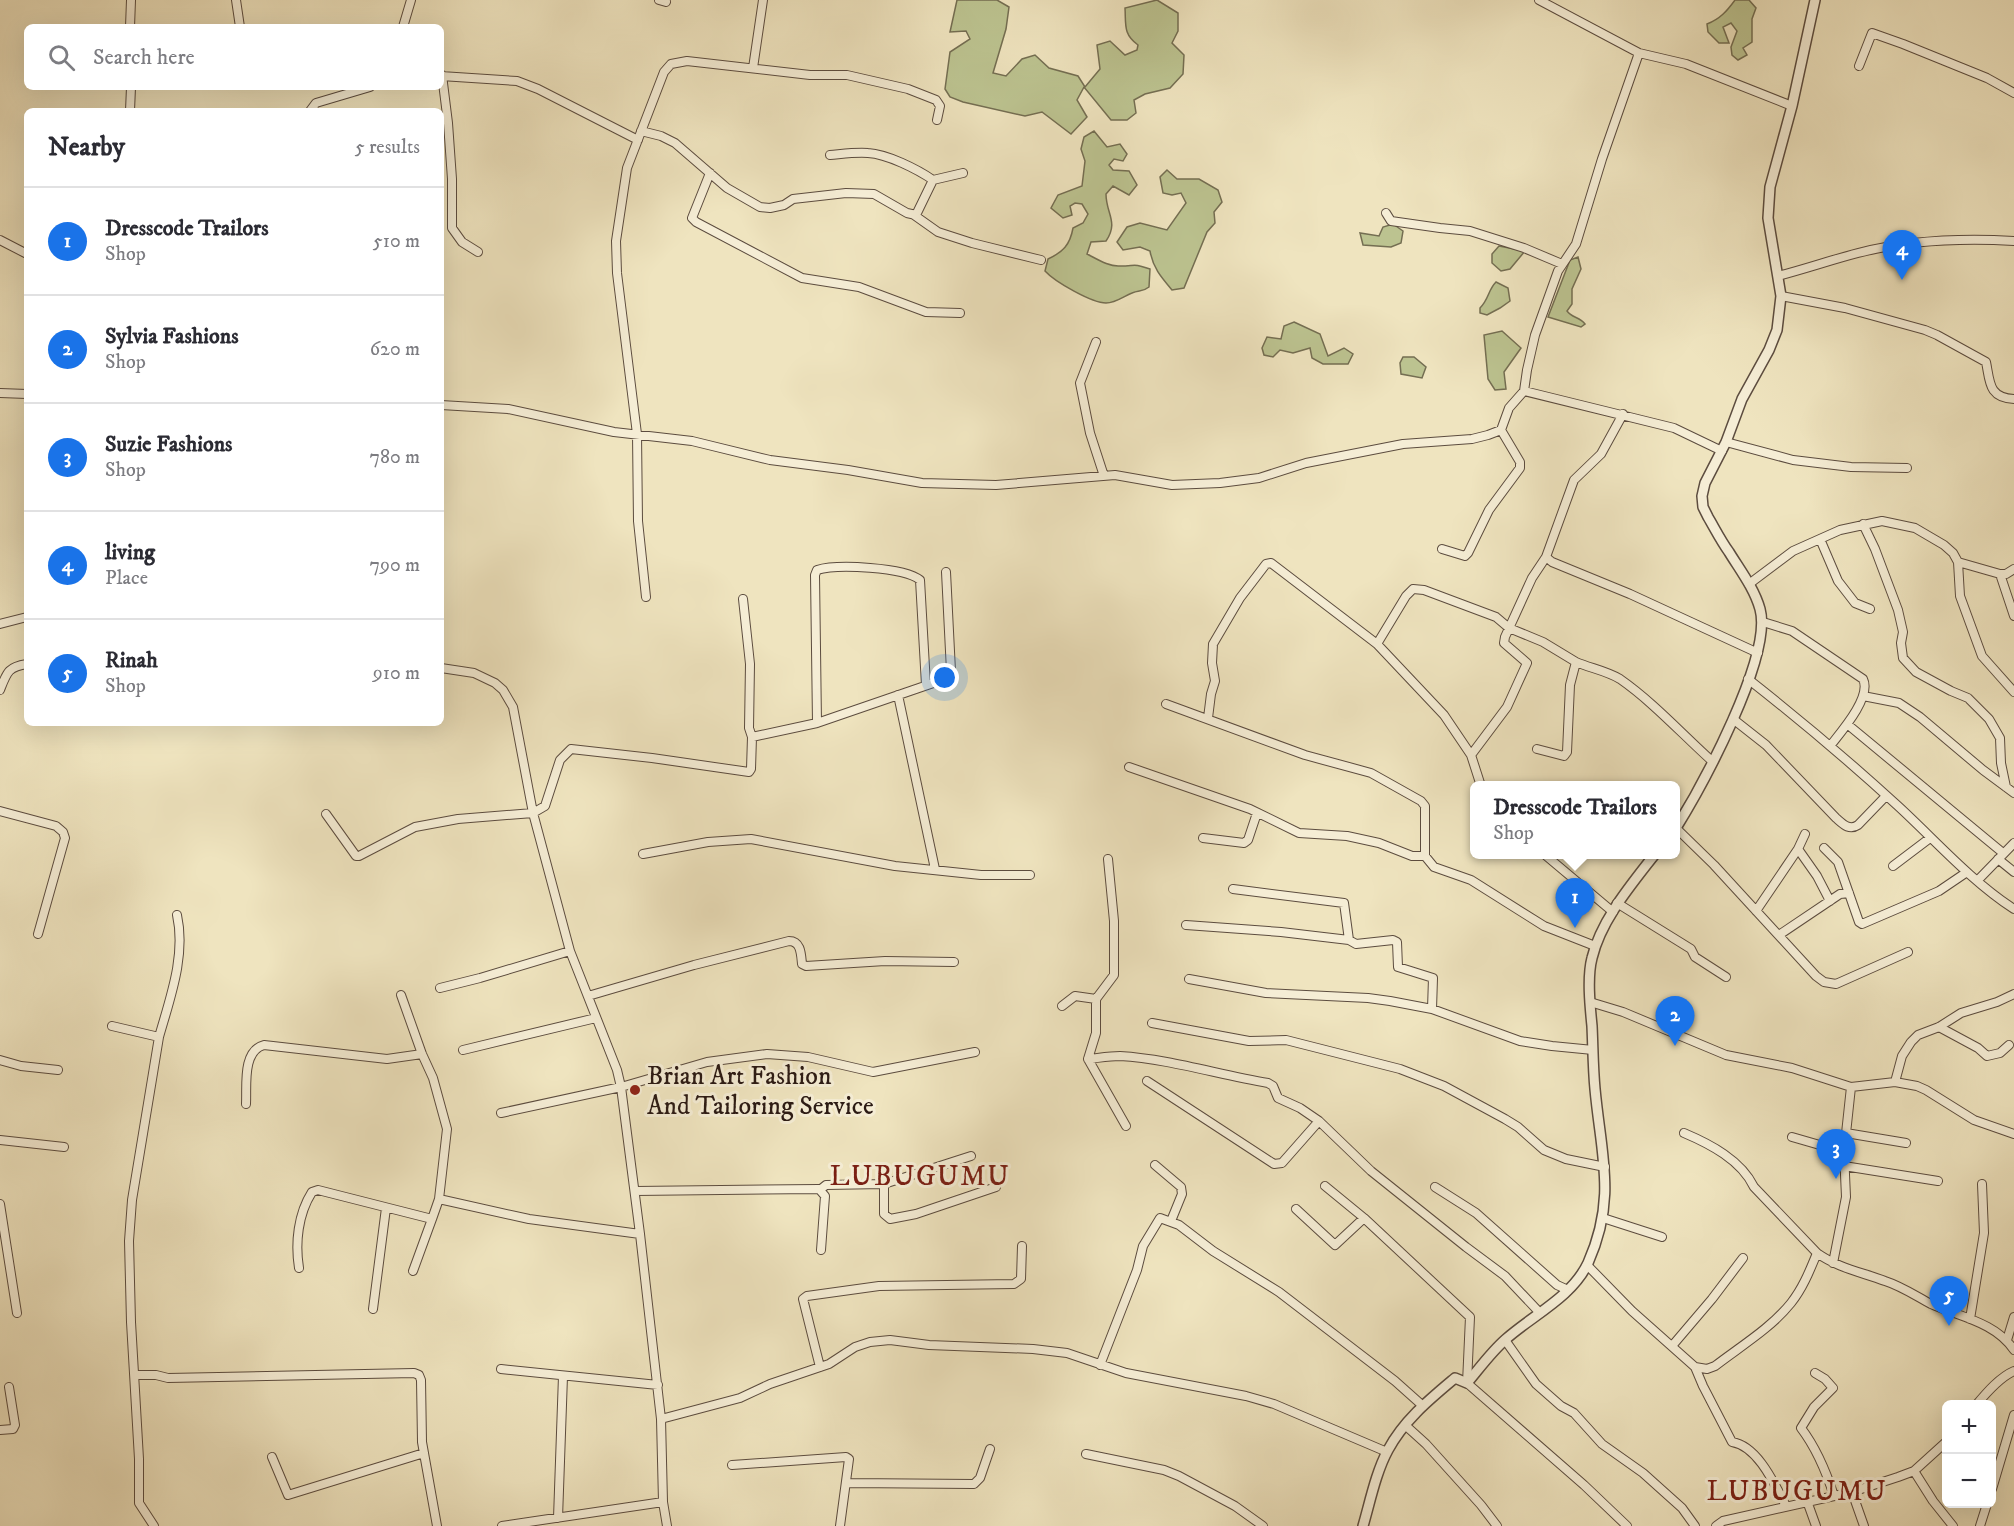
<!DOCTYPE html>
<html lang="en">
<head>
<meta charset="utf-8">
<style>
	:root { --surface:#fff; --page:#f7f7f7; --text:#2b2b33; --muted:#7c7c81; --line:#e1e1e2; --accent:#1a73e8 }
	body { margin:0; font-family:"IM FELL DW Pica",serif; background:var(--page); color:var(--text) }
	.controls { position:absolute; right:18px; bottom:18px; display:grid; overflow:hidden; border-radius:9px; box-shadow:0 6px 24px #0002 }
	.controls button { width:54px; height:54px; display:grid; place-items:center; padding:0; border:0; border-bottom:2px solid var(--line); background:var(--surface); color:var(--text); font:30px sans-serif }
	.you { position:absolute; left:945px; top:678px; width:21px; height:21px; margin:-15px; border:4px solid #fff; border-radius:50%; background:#1a73e8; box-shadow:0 0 0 9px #1a73e833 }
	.badge { display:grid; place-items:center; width:39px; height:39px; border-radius:50%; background:var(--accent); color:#fff; font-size:20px; font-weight:700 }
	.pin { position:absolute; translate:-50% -50px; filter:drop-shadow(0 2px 3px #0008) }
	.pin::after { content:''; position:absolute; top:32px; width:21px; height:18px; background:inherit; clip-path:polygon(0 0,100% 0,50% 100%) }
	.popup { position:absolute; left:1470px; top:781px; width:210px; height:78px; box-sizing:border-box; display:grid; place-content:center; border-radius:9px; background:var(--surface); filter:drop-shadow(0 2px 4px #0005); font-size:20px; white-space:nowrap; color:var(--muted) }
	.popup b { font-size:22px; color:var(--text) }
	.popup::after { content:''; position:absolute; left:50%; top:100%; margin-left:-12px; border:12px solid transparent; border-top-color:var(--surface) }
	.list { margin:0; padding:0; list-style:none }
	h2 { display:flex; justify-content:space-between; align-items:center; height:78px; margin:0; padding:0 24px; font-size:26px }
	h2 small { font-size:20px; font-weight:400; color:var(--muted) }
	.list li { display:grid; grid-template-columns:39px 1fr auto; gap:18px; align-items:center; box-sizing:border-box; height:108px; padding:0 24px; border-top:2px solid var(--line) }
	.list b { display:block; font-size:22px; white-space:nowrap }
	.list p { margin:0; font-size:20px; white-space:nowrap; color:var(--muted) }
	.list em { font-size:20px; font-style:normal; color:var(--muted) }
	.icon { flex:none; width:33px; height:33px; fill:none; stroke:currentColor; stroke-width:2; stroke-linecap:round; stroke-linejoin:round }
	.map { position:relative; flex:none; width:2014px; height:1526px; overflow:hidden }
	.search { position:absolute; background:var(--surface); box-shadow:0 6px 24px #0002; left:24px; top:24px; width:420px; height:66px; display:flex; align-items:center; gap:15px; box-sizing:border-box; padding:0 21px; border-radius:9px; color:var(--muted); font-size:22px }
	.panel { position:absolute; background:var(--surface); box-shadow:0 6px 24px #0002; left:24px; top:108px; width:420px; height:618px; border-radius:9px }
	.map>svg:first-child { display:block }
	.green { fill:#bcc390; stroke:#746e52; stroke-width:1.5 }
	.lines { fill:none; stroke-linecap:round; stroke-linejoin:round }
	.minor-casing { stroke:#5c4c3f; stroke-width:10 }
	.tertiary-casing { stroke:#5c4c3f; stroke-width:12 }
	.minor { stroke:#f5edd5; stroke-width:8 }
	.tertiary { stroke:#f5edd5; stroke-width:9 }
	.poi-dot { fill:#8f2418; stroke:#f5edd5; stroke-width:2 }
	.labels { text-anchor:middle; stroke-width:6; stroke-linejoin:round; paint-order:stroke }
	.poi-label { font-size:26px; fill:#2b1a14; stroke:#f5edd5; text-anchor:start }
	.quarter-label { font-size:28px; letter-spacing:1.5px; fill:#7a1f14; stroke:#f5edd5 }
</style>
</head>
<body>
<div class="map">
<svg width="2014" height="1526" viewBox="0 0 2014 1526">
	<rect width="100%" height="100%" fill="#efe4bf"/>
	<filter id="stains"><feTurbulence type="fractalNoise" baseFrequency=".00333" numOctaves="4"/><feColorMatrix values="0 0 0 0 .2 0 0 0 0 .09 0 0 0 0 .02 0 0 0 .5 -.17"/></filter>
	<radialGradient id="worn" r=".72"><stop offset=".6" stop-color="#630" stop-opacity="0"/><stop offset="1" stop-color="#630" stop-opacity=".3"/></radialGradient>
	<!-- green -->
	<path class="green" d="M957,0H997L1009,7L1006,29L993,73L1006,76L1022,59L1035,55L1049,68L1078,76L1085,87L1100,69L1097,45L1110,41L1125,55L1137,50L1138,45C1123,34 1126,25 1125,8L1157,0L1178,13V31L1172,43L1184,55L1183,74L1170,88L1145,94L1134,100L1136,113L1127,120H1111L1084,87L1077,100L1087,117L1071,134L1042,112L1025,116L963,102L950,97L945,89L950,52L970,39L966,31L950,32Z
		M1735,0H1749L1756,8L1752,19V42L1743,48L1747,55L1738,60L1732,55L1731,47L1737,31L1731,23L1723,27L1729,43H1719L1708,32L1707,24C1720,19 1727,11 1735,0Z
		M1094,131L1107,147L1120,144L1127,154L1123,161L1114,159L1109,165L1113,170L1129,171L1137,185L1129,195L1113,186L1106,194C1106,214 1119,222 1106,241L1091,242L1087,254C1097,259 1109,267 1120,266C1137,266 1132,263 1150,269L1149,287C1143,292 1139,290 1132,293C1124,296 1116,303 1106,303C1092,303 1055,282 1045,271L1048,259C1063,252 1070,245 1073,228L1083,223L1088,214L1082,204L1075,203L1070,206L1072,215L1063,218L1051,208L1058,195L1082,186L1085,161L1081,149L1084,137Z
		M1167,170L1177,179H1199L1218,190L1222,202L1214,212L1215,223L1207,232L1184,288L1172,290C1161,277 1153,268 1150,251L1140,247L1123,250L1117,242L1127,227L1140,223L1167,230L1186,203L1181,193L1172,195L1163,193L1160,177Z
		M1393,224L1403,231L1401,243L1391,247L1363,245L1360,233L1379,236L1383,227Z
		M1499,246L1525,251L1510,269L1501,271L1492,263V254Z
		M1578,257L1581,269L1572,289V304L1567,311C1572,318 1580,317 1585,324L1581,327L1548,317L1570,260Z
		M1496,282L1508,288L1510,301L1500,308L1487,315L1480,313V308C1489,299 1488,290 1496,282Z
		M1294,322L1320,334L1328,356L1344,348L1353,354L1348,364H1323L1312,358L1310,348L1293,353L1280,350L1273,357L1264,355L1262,348L1267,337L1281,339L1284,326Z
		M1502,331L1521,348L1504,372L1506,389L1495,390L1488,379L1484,335Z
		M1403,357H1414L1426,367L1422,378L1401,374L1400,363Z"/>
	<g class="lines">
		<!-- minor casing -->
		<g class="minor-casing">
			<path id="minor" d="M236,0L240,27
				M659,0L666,2
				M1539,0L1639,53L1686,64L1792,106
				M130,27L131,0
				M403,27L411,0
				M1859,66L1872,33L1903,44L1987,78L2014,93
				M753,68L763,0
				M442,75L448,123L452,179V228L462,242L478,252
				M441,76L517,81L538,89L638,140
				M130,111L131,87
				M310,111L316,103L370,87
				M641,131L661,136L675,143L727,188L760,207L770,208L784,205L793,199L846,193L874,194L907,213L916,215L933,180L963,173
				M830,155C842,154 856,152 868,153C887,154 917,169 933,180
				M710,173L692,218L696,222L802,278L859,287L926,312L960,313
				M1386,213L1391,221L1440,228L1470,231L1524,248L1562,264
				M914,215L938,232L972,243L1041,260
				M0,240L27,254
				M1778,276C1805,269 1831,260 1858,253C1909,240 1962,238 2014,241
				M1781,296L1845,308L1925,330L1937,335L1986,362C1990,381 1988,398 2014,399
				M1096,342L1080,383L1090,433L1104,476
				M1524,391L1527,370L1535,335L1558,271L1576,244L1602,159L1639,53
				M0,393L27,394
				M441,405L508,409L614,432L692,441L770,460L848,470L922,483L996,485L1115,475L1172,485L1220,483L1259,478L1306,463L1403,444L1472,439L1488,435L1501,430L1509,408L1524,391L1674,428L1722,451
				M1623,414L1601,454L1574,480L1546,557L1552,562L1630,594L1758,653
				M1726,442L1793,460L1851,467L1907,468
				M1863,524L1875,549L1898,610L1903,632L1901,643L1903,658L1916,672L1951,691L1968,698L1989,719L2000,738L2001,763L2006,787
				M1820,539L1838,581L1855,603L1870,609
				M1442,549L1465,556L1468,553L1489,510L1520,468V462L1501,430
				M1958,562L2000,574H2006L2014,569
				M2000,574L2014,616
				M1749,584L1793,551L1840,530L1882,521L1915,528L1944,545L1953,553L1958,562L1960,596L1982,656L2014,692
				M646,597L638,521L637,434L617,273L616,241L627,168L664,72L671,64L687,61L810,75H847L908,89L936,100L940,106L937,120
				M1763,622L1792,631L1863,679C1872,697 1841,732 1830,746
				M0,624L27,617
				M1377,644L1406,596L1413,589L1424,590L1496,617L1509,628L1543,642L1576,662
				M441,668L474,673L495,683L503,690L513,707L533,813L570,951L617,1070L621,1087L640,1234L661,1419L663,1502L667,1526
				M1748,679C1799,719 1850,762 1898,806C1936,841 1971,881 2014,909
				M0,690C7,672 8,667 27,664
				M898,695L935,869
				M1863,696L1899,703L1920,717L1983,770L2014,793
				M1166,704L1305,755L1371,773L1421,801L1425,806V856L1434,867L1471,880L1544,926L1595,946
				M1208,718L1211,694L1215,681L1212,663L1213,644L1240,598L1266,564L1271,563L1377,644L1444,715L1471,755L1481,786
				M1733,719L1766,745L1836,818C1843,824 1849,831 1858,825L1886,796
				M817,723L815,575L817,570C837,564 904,567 920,580L926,685
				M1847,724L2003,853
				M752,737L817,723L948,678L951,671L946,572
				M1537,749L1564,756L1567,752L1570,685L1576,662C1590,668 1607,671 1620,679C1653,702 1682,734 1712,761
				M1471,755L1507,707L1527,663L1504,643L1505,637L1532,578L1546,557
				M1129,767L1250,809L1299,833L1347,836L1379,843L1412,856H1425
				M0,811L56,826L63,832L65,838L38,934
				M326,814L356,856H359L415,827L458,819L533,813L545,806L560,760L571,749L652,758L749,772L751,769L752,737L749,728L750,664L743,599
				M1676,828L1714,865L1816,976L1824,982L1836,984L1908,952
				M1805,834L1798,849L1817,876L1830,901
				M1203,838L1244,843L1248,840L1257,813
				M1824,848L1838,862L1859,922L1862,924L1939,891L1967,872
				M643,854L708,842L751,839L895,866L981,875H1030
				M1544,854L1613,912
				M1108,859L1114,921V975L1096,999V1033L1088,1059L1126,1126
				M1998,859L2014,872
				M1893,866L1930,838
				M1978,880L2014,843
				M1233,889L1344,903L1349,940
				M1617,903L1691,949L1695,957L1726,977
				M1756,911L1798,849
				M1186,925L1281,932L1349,940L1356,944L1393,940L1397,942L1398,967L1433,978L1432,1009
				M1779,935L1840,894L1849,893
				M1189,979L1266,993L1368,998L1390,1001L1432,1009L1520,1041L1552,1046L1593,1050
				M440,988L480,978L570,951
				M588,996L694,965L789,941C801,941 801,954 802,964L806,966L885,961L954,962
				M1590,1002L1623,1012L1726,1055L1792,1068L1851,1087L1895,1082L1917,1086L1926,1090L1974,1120L2014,1134
				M1062,1006L1075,996L1096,999
				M1152,1023L1249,1041L1286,1040L1400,1069L1444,1086L1505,1119L1518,1127L1544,1150L1566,1159L1605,1167
				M112,1026L159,1037L132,1200L129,1241L131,1322L139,1459V1503L154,1526
				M1939,1027L1978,1048L1987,1056L2000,1053L2009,1045
				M159,1037C170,998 186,956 177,915
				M463,1050L596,1018
				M1088,1059C1098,1058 1110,1056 1120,1056C1170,1059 1219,1075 1268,1083L1273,1086L1278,1098L1300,1108L1319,1121L1371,1171L1466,1247L1505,1276L1540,1313
				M0,1060L21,1066L58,1070
				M1147,1081L1274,1164L1282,1163L1319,1121
				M1895,1082L1902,1056L1911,1042L1918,1035L1939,1027L1961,1013L1997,1002L2014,994
				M246,1104C247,1086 242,1051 264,1045L387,1059L422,1054
				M501,1113L621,1087L707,1062L767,1054L808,1057L873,1072L975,1052
				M1684,1133C1710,1144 1741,1160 1754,1187L1817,1253C1838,1268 1861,1272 1885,1281C1901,1286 1916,1296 1931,1304C1960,1317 1995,1322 2014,1350
				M1846,1133L1906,1143
				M1792,1137L1844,1152
				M0,1140L64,1147
				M1155,1165L1181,1187L1182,1194L1171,1221
				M1844,1166L1938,1181
				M884,1184V1214L890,1219L916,1214L996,1187
				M1325,1186L1364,1218L1470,1317L1467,1383L1584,1485L1627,1526
				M1435,1187L1476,1213L1557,1285L1568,1290
				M821,1189L826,1185L884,1184L971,1156
				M635,1191L819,1189L825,1196L821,1250
				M439,1199L529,1219L640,1234
				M0,1204L17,1313
				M1296,1209L1335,1245L1364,1218
				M1603,1218L1662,1237
				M1833,1263L1846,1197L1844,1152L1851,1087
				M1587,1265L1632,1311L1695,1367L1707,1369L1715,1366C1741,1346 1771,1328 1791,1303C1803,1288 1810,1270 1817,1253
				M299,1268C295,1243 298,1214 312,1192L318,1190L432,1219L439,1199L447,1129L433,1078L422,1054L401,995
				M413,1271L432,1219
				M373,1309L386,1208
				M1970,1319L1984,1233L1982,1184
				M1505,1340L1536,1384L1561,1406L1574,1413L1602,1444L1643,1473L1682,1508L1695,1526
				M2007,1340L2014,1317
				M1672,1346L1712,1299L1743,1258
				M1100,1365L1137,1270L1143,1246L1160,1218L1179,1225L1213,1251L1279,1292L1395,1381L1423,1406
				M820,1367L803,1299L807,1296L879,1286L1014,1284L1021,1279L1022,1246
				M1695,1367L1703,1386L1732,1442C1758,1446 1775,1485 1786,1506
				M501,1369L658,1385
				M1815,1373L1825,1379L1833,1388L1814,1407L1801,1428C1817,1449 1826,1471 1834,1496
				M135,1375H156L168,1378L414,1373L419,1375L421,1380L422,1442L437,1526
				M1977,1404C1987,1392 2000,1377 2014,1371
				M661,1419L740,1398L770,1384L829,1364L855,1347L870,1342L890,1340L929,1345L1033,1349L1067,1353L1126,1373L1246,1396L1274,1404L1387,1452
				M1405,1425L1426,1444L1481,1505L1497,1526
				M0,1430L13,1429L15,1425L9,1387
				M1086,1454L1164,1470L1179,1476L1235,1506L1263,1526
				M272,1457L288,1495L424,1453
				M732,1465L846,1457L849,1459L840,1526
				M1914,1471L1933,1501L1953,1526
				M847,1483L974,1484L980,1478L990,1449
				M1992,1489L2014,1415
				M1852,1492L1864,1526
				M1807,1501L1816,1526
				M558,1518L563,1376
				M502,1526L663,1502
				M1716,1526L1723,1521L1852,1492L1898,1477L1914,1471L1946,1442
				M1980,1526L1987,1504"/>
		</g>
		<!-- tertiary casing -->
		<g class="tertiary-casing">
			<path id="tertiary" d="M1676,828C1702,786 1773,656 1760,609C1754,588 1740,570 1729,552C1721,541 1715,529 1708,517L1703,507L1702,496L1705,483L1726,442L1742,399L1769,350L1777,330L1781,296L1768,218L1770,187L1792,106L1815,0
				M1363,1526C1370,1502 1376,1472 1388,1450C1404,1420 1430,1399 1455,1378L1467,1383C1479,1369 1491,1352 1506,1339C1533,1315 1572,1297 1588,1263C1617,1198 1601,1155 1595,1089C1593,1068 1593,1047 1592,1026C1590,1006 1587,977 1592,958C1601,920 1631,885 1655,854"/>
		</g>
		<!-- minor -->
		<use href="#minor" class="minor"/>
		<!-- tertiary -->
		<use href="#tertiary" class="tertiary"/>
	</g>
	<!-- markers -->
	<circle class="poi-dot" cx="635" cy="1090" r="6"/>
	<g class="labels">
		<!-- poi labels -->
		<g class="poi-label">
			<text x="647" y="1084">Brian Art Fashion<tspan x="647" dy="30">And Tailoring Service</tspan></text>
		</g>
		<!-- quarter labels -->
		<g class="quarter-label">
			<text x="920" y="1185">LUBUGUMU</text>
			<text x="1797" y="1500">LUBUGUMU</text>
		</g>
	</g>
	<rect width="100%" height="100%" filter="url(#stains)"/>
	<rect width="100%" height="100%" fill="url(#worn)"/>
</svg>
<div class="controls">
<button>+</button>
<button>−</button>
</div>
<div class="you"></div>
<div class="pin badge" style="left:1575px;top:928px">1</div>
<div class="popup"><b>Dresscode Trailors</b>Shop</div>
<div class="pin badge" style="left:1675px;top:1046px">2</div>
<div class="pin badge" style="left:1836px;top:1179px">3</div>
<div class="pin badge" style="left:1902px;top:280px">4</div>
<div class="pin badge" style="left:1949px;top:1326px">5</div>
<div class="search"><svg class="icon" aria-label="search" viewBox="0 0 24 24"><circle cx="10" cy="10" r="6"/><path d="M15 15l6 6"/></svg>Search here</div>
<section class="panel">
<h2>Nearby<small>5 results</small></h2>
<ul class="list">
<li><span class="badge">1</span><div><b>Dresscode Trailors</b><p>Shop</p></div><em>510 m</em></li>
<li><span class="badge">2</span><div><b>Sylvia Fashions</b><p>Shop</p></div><em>620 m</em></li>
<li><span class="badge">3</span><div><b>Suzie Fashions</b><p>Shop</p></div><em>780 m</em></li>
<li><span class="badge">4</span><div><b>living</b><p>Place</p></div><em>790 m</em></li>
<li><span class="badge">5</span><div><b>Rinah</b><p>Shop</p></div><em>910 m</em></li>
</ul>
</section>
</div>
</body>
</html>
